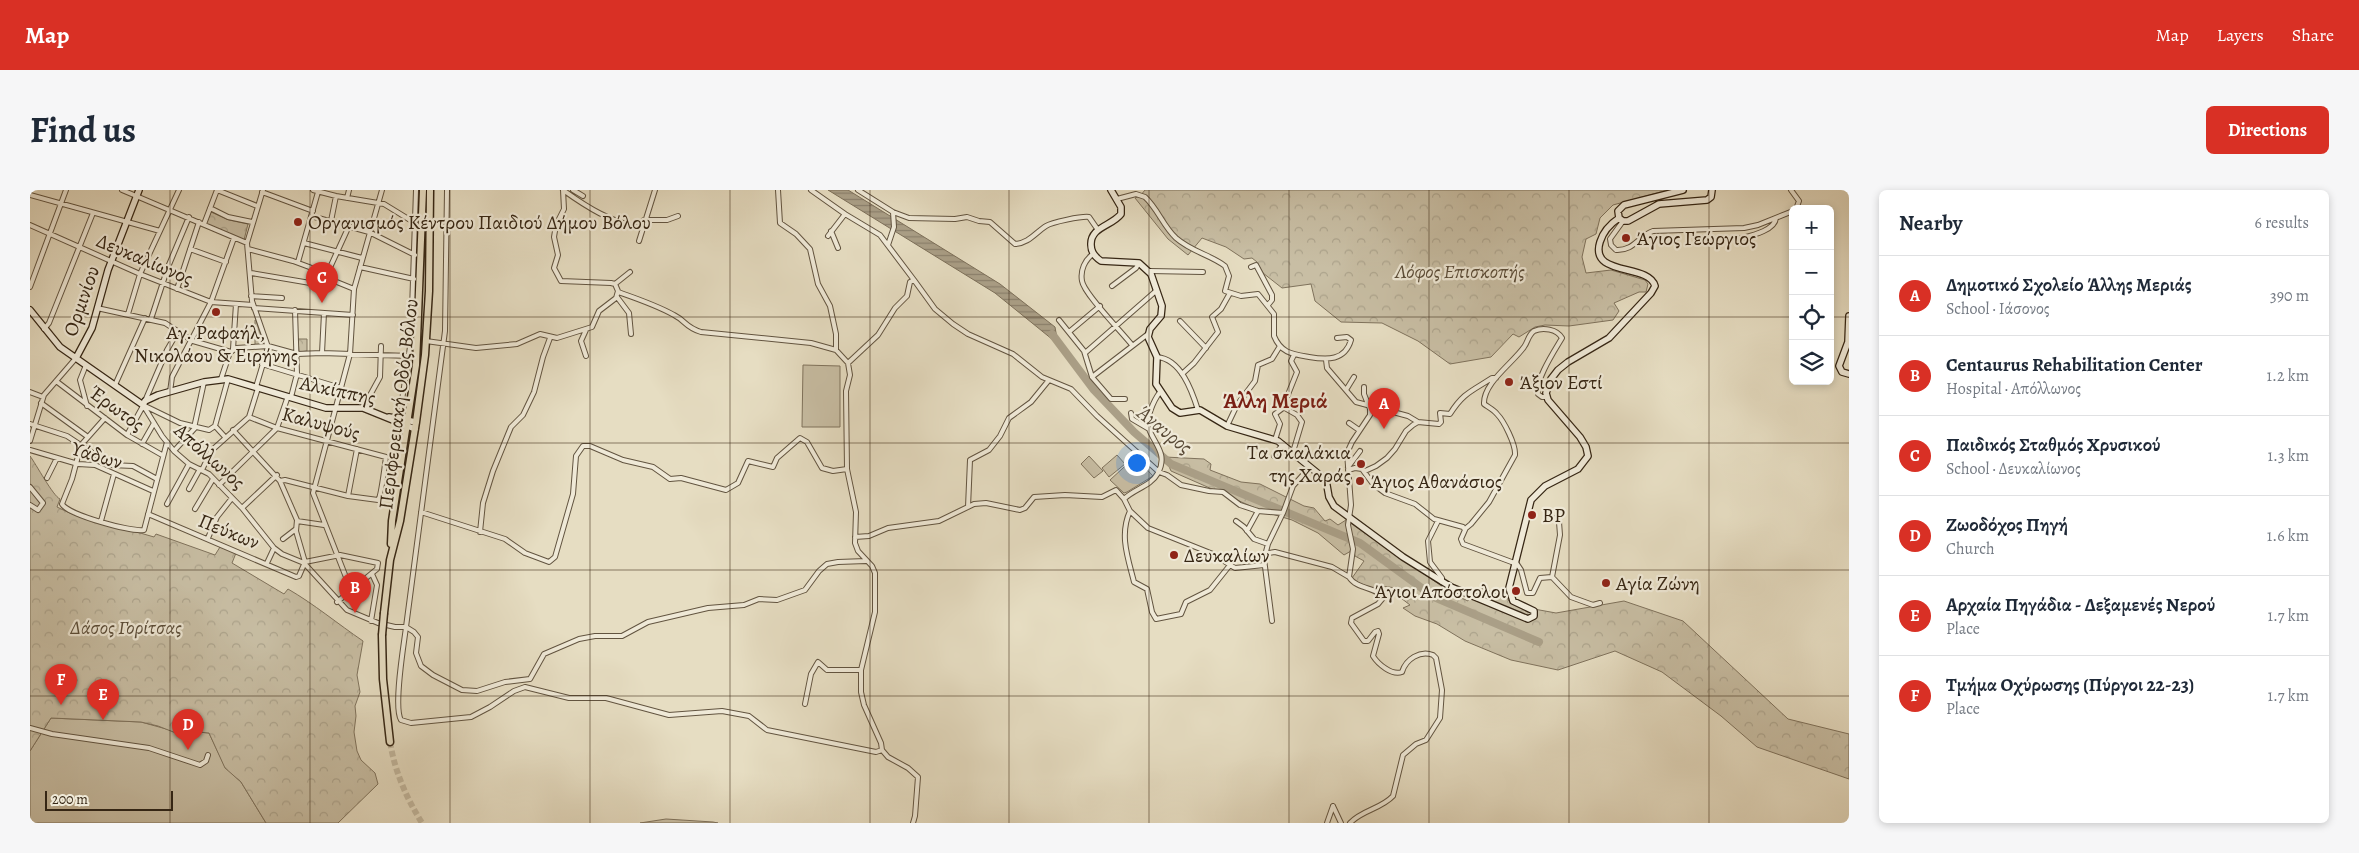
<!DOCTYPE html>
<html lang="en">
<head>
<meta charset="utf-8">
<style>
	:root { --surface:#fff; --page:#f6f6f7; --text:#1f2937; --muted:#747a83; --line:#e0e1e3; --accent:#d93025 }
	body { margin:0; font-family:Alegreya,serif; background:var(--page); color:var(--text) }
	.controls { position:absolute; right:15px; top:15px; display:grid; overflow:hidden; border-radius:8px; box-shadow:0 2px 8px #0003 }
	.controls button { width:45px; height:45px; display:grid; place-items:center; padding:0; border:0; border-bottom:1px solid var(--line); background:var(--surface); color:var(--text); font:25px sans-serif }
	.scale { position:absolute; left:15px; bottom:12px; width:128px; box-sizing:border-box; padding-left:5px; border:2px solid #362614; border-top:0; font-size:14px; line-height:18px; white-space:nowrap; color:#362614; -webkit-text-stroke:4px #efe9d7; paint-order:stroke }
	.you { position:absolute; left:1106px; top:272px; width:18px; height:18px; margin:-12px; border:4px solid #fff; border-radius:50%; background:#1a73e8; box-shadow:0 0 0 8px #1a73e833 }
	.badge { display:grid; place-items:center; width:32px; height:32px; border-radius:50%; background:var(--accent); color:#fff; font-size:16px; font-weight:700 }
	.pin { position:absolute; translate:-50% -41px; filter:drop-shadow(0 1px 2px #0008) }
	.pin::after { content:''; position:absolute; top:26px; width:18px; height:15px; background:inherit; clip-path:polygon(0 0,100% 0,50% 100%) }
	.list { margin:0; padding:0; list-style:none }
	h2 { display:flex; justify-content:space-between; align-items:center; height:65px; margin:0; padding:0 20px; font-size:21px }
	h2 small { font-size:16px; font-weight:400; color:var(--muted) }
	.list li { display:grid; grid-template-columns:32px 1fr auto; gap:15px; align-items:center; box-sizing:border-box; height:80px; padding:0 20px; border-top:1px solid var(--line) }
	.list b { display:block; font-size:19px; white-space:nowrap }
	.list p { margin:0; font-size:16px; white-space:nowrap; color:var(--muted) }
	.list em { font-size:16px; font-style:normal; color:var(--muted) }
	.icon { flex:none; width:28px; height:28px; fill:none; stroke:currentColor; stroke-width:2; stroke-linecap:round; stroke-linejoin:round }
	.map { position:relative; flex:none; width:1819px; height:633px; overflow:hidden; border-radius:8px }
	header { display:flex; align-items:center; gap:30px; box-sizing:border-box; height:70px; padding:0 25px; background:var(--accent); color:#fff }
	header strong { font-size:24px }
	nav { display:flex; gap:28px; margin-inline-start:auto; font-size:18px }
	.intro { display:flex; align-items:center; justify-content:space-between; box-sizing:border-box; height:120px; padding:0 30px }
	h1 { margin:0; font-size:35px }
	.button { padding:12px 22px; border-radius:8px; background:var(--accent); color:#fff; font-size:18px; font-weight:700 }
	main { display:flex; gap:30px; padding:0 30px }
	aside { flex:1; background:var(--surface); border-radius:8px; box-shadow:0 2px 8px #0003 }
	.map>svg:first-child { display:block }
	.grass { fill:#c8bea4; stroke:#7f725c }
	.forest { fill:url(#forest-crowns); stroke:#7f725c }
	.water { fill:url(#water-rules); stroke:#7c6f59 }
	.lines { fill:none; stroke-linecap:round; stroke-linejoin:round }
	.river { stroke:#aa9f87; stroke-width:8 }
	.primary-tunnel { stroke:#c3b89f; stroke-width:6; stroke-dasharray:6 3; stroke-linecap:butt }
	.street-casing { stroke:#625440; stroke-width:6 }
	.secondary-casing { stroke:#362614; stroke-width:8 }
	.primary-casing { stroke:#362614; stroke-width:9 }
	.street { stroke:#efe9d7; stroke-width:4 }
	.secondary { stroke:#efe9d7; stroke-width:5.5 }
	.primary { stroke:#e6ddc2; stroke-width:6 }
	.primary-bridge-casing { stroke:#362614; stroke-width:9; stroke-linecap:butt }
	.primary-bridge { stroke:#e6ddc2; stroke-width:6 }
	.grid { fill:none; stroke:#362614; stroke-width:1; stroke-opacity:0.55 }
	.poi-dot { fill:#8f2418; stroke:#efe9d7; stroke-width:2 }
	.labels { text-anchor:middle; stroke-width:4.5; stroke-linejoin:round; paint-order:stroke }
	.poi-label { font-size:20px; fill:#362614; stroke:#efe9d7; text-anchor:start }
	.street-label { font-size:20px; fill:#362614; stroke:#efe9d7 }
	.park-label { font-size:20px; font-style:italic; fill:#5a4c38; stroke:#efe9d7 }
	.water-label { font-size:21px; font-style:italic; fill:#594a36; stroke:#efe9d7 }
	.quarter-label { font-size:22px; font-weight:bold; fill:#7a1f14; stroke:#efe9d7 }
</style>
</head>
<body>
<header>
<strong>Map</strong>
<nav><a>Map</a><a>Layers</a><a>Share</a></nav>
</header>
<div class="intro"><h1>Find us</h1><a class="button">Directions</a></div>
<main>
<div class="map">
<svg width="1819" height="633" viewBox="0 0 1819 633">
	<defs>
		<pattern id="forest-crowns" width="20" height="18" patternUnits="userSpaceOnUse" patternTransform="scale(1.25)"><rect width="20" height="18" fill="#c8bea4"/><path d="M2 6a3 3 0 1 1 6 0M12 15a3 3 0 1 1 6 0" fill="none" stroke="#aca38c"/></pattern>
		<pattern id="water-rules" width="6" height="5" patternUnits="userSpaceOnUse" patternTransform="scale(1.25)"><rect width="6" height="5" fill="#aa9f87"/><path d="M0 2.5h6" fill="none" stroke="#8b816d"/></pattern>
	</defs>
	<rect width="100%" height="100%" fill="#e6ddc2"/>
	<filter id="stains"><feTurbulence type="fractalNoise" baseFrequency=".004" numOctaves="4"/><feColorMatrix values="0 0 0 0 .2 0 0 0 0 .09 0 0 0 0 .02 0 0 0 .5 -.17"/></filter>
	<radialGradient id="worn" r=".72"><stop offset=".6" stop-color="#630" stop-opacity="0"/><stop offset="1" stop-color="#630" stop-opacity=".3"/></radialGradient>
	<!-- grass -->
	<path class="grass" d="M773,175L810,176V237H772Z
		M1087,265L1095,274L1079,287L1072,278Z
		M1059,266L1073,281L1064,288L1051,274Z
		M1105,267L1123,286L1097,302L1094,303L1080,290Z
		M21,528L111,532L158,545L168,542L179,543L195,577L211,592L236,633H0V561Z"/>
	<!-- forest -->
	<path class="forest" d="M1115,0H1638L1583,15L1570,28L1566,44L1556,49L1552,67L1556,83L1581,80L1615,90L1618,94L1616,102H1609L1584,113L1589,121L1583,130L1539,136L1515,135L1505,137L1489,147L1483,144L1461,167L1420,174L1388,151L1352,133L1311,132L1285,111L1281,94L1252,98L1233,83L1227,72L1222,68L1214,69L1196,57L1172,48L1158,65L1138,49L1105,8L1110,6Z
		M181,22L199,30L218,34L214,50L176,34Z
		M225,130H226L234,155H225Z
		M268,149H277V161L269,162Z
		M0,266C6,274 23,306 30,309L27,317C57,333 92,337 124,347L126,344L185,365L190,357L206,363L202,373L254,404L258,399C284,414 308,434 333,451L327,485L330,502L325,516L326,526L324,542L327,561L331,570L345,583L348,594L308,633H236L211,592L195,578L179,543L168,542L158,545H151L128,536L111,532L21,528L0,561Z
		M1135,267L1174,269L1181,274L1180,280L1211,292L1230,294L1274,316L1284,318L1295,331L1300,329L1308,335L1316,330L1423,404L1438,411L1441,404L1451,398L1476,407L1480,412L1499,422L1504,419L1526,423L1594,411L1653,431L1758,529L1819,544V589L1727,557L1691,526L1632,482L1585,461L1528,480L1481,470L1435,451L1407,434L1385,426L1373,418L1380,415L1367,405L1366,398L1351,396L1347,401L1325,391L1322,388L1334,371L1325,366L1324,362L1321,361L1314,365L1288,343L1262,330L1232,321L1141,281Z
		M636,629L683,632L688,633H610Z"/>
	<!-- water -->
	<path class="water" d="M798,0H818L970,94L1025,137L1028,154L965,103Z"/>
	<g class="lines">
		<!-- river -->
		<path class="river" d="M1022,144L1064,200L1104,242L1141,274L1330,353L1404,407L1509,452"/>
		<!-- primary-tunnel -->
		<path class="primary-tunnel" d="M360,552C365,582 376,607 392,633"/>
		<!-- street casing -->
		<g class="street-casing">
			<path id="street" d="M92,0L217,53
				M187,0L227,16
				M283,0L306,6L354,14L385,33
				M533,0C558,18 581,32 611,38
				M543,0L553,6
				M748,0L750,33L766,44L780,59L788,94L800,116L806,144V160
				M781,0L815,24
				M828,0L863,22L879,28L925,29L937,27L949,31L960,32L985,54C999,53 1005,43 1016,36C1022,32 1052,26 1059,27L1068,40
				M1761,0L1769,11L1766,19
				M232,2L283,21
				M0,5L130,41
				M317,8L319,0
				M1087,9L1106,4L1115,7C1128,19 1133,36 1146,48C1162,62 1181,65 1195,76L1199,86L1195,101L1211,106L1228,104L1244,124V146C1251,163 1262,164 1279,167C1297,170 1315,171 1321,150L1317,147L1307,148
				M180,18L198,27L222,32
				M281,26L339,42L385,65
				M614,30H637L648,26
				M301,31L306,6
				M1593,31L1580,49L1581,55L1586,60C1604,61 1608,46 1623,41L1714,38L1728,35L1763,21
				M174,34L187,0
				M0,35L110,84L181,112L223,115
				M801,41L808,58
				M798,46L815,24L850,45L884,90
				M1708,49C1719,46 1745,41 1746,28
				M609,51L625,0
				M274,53L332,68
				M858,55L864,37L863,22
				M160,59L196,72
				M218,59L263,71L298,84
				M1063,64C1055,70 1050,80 1052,91C1054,104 1092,142 1102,155
				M268,72L288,2
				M330,77L384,89
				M1221,77L1226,75L1242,105V110L1238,115
				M1120,81L1173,82
				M221,83L292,95L319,36
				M297,88L324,99
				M585,94L600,82
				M1082,96L1106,78L1109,73
				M0,97L36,0
				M147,99L169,32
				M588,102C608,109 626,115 644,125C656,131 655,137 671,142L781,153L806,160L818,173L820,185L816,201L817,279L826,322L825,353L828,361L842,376L845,383V422L831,480V502L834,515L851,553L852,560L846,562L737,540L719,526L692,521L639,525L576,508H539L495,497L484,501L460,517L441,527L381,533L371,530C363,517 374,454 376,437L384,442L388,447L386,463L391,476L403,485L432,500L447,501L475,492L500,489L514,464L549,449L565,446H592L618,432L678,418L714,415L729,409L747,410L775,400L789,381L797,374L808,372L836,371
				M221,106L252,108
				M587,107L599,123L601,144
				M67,118L135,133L163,151L201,162L206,158L238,156L267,164L292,163L380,166
				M224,118L323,125
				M98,124L110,84L149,0
				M121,129L138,77L159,27
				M1029,130L1054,161L1062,187L1081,209H1095
				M1150,131L1176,158
				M14,139L19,133L63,23
				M1039,142L1070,116
				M396,151L446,158L487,154L510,144L527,148L562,137L569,121L586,108L588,101L585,94L581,93L531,91L524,78L528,65L524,47L526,35L534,19L533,0
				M203,159L206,114
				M292,163L294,123
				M1055,163L1127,100
				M556,166L551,151L556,140
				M1127,167C1151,169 1162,201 1168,220
				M1296,170L1297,178L1326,212L1378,226L1388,232
				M818,173L848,145L865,118L877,106L880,92L884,90L905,119L923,134L938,144L983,164L1012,187L1041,199L1067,226L1129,282L1137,285L1151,295L1179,301L1193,302L1210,315L1228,321L1253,323L1263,296L1280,277
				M232,174L311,198
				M56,175L50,190L57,216
				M1152,184L1164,173L1188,142L1182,127L1191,119L1200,103
				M1062,187L1118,144
				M191,189L200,162
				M26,191L97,245L132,265
				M85,195L115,128
				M226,197L238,157L222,111L217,53L233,0
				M1316,200L1324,187
				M0,202L13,207
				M140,202L142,187L181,112L204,48
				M261,207L267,184L265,120
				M115,211L137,160L148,141
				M11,213L58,247
				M113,215L132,246L144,261L159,274L179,284L212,318L244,358L252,364L274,373L317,420L348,433L365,437H376L415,141L417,0
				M115,216L150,233L179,240L185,236L195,247
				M371,217L381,150L386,0
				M333,218L350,187L351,156
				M1101,223L1102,229L1119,239
				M219,227L247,238L356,267C355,274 351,307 348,310L318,306L255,290L250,291
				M75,228L51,255L42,289L32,314C38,325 101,342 114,340L137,252
				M1319,233L1329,240
				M0,234L37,246L81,275L103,276L127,289
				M185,236L198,189
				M1197,236L1207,215L1225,191L1228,175L1242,169L1250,156
				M164,238L174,192
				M97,245L113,216
				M1245,250L1250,234L1245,224L1253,218
				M0,251L14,205L46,168
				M112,254L124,233
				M0,260L48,274L65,275L123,301
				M144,261L165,238
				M1263,262L1272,232L1267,225L1253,217L1267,182L1261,171L1264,165
				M1244,266L1253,254
				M1318,277L1330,261
				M172,280L181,261L219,227L228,198
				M1318,280L1325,278L1332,279L1343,294L1355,303L1385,314L1404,329L1433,337L1435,340L1431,349L1433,354L1487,374L1491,380L1497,403H1503L1510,388L1522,387L1541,407L1563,415L1570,413
				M1335,281L1346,276L1357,268L1365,259L1376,241L1383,235L1388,232L1409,234L1411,232L1410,223L1420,224C1433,203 1442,201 1462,188H1466
				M17,288L27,268
				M189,295L247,238L258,206
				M0,297L13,313L8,320L0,315
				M159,299L170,279
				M318,306L327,259
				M1094,309C1104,299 1121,296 1128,283C1138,264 1125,255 1119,239C1115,229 1124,210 1130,202
				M137,314L159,274
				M938,317L940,270L959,260L970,246L979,228L1001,212L1019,190
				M212,318L247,285
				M165,319L183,289
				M1100,321C1089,345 1098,368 1104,392L1117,399L1122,422L1126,429L1151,424L1156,412L1180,400L1200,375
				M391,322L475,349L495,363L519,372L525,367L543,304L546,266L553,256H560L593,270L623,277L640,289L651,288L696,300L708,293L718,271L743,277L747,268L770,248L777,252L792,278L803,281L817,279
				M118,324L266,387L269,386L275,372L266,341L267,330L250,291L203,240
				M71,331L84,284
				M267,331L294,335
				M1206,331L1214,337L1224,349L1238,354
				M1408,331L1398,351L1400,372L1412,388V392
				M1435,339L1441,334L1459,312L1485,265C1486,255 1474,231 1467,224C1464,220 1458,217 1454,214C1453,193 1483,173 1494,157C1498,152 1498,145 1504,141C1513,137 1527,139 1532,148C1525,160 1505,190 1508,204L1512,207H1517
				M1217,341L1228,321
				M450,342L453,313L463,281L481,237L493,225L504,202L513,167L520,148
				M825,347L839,346L858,338L909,331L944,314L956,313L990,320L995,318L1004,307L1035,305L1072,307L1086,300L1094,309L1100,321L1118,338L1183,364L1205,378L1234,375
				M178,348L187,327L202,308
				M253,349L266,339
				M1235,367L1239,363L1245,362L1302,377L1319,387
				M275,372L310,365L348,373L347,379L307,412
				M237,373L244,358
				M1522,387L1530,345L1529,332L1523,328
				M321,400L283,303L320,164L324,99L352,0
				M341,431L347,395L342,384
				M1242,431L1234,369L1238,354L1253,323
				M775,514L781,484L788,472L797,480H831
				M0,538L22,544L119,558L170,575L176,571L178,565
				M852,560L858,567L878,578L888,587L885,626L883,633
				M1303,616L1311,633
				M1297,633L1303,616
				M1320,633C1332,620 1351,619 1363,606L1373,565L1386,554L1396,550L1410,528L1412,500L1406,468L1403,465C1390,460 1376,469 1372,482C1362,486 1348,474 1343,466L1349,444L1348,441L1345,442L1338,451H1334L1321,433L1322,428L1348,414L1353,408C1348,397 1327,400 1319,387L1323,359L1318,335L1321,315L1317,263L1322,252L1340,225V219L1334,204V197"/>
		</g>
		<!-- secondary casing -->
		<g class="secondary-casing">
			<path id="secondary" d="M1081,0L1091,17V24C1082,36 1060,37 1061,55C1061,62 1065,67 1071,71L1109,73L1121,84L1132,116L1131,126L1120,139L1118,147L1127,167L1126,194L1142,218L1150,223L1170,220L1197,236L1248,251L1296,290L1299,307L1304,316L1373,367L1421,397L1498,429L1504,426V421L1483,411L1479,398L1501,310L1515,296L1548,279L1558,266L1556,257L1550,247L1518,210L1516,203L1521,189L1528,180L1538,172L1579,148L1621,103L1625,96C1619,73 1559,87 1570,52C1573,42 1580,34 1589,28
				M1589,28L1593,31H1598L1629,14L1677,10L1681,7L1682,0
				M1589,28L1588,21L1594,15L1653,0
				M0,120L30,157L113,215L115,211L128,205L174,192L198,189L296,218H333L385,239
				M1819,126L1818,152L1809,176L1812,182L1819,184
				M46,168L62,138L78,80L109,0
				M359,227L386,232"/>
		</g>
		<!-- primary casing -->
		<g class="primary-casing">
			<path id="primary" d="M361,354L362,331L386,175L393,0
				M354,423L360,370L370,331L386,232L395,165L399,101L400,0
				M352,445L353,489L360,552"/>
		</g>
		<!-- street -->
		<use href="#street" class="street"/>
		<!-- secondary -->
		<use href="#secondary" class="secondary"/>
		<!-- primary -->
		<use href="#primary" class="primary"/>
		<!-- primary-bridge casing -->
		<g class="primary-bridge-casing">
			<path id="primary-bridge" d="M352,445L354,423"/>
		</g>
		<!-- primary-bridge -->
		<use href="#primary-bridge" class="primary-bridge"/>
	</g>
	<!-- grid -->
	<path class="grid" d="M140,0V633M280,0V633M420,0V633M560,0V633M700,0V633M840,0V633M979,0V633M1119,0V633M1259,0V633M1399,0V633M1539,0V633M1679,0V633M0,127H1763M1800,127H1819M0,253H1819M0,380H1819M0,506H1819"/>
	<!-- markers -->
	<g class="poi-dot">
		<circle cx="268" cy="32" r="5"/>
		<circle cx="1596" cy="48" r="5"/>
		<circle cx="186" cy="122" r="5"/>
		<circle cx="1479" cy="192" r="5"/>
		<circle cx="1331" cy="274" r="5"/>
		<circle cx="1330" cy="291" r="5"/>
		<circle cx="1502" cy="325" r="5"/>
		<circle cx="1144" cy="365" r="5"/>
		<circle cx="1576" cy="393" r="5"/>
		<circle cx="1486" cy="401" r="5"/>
	</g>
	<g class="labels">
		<!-- poi labels -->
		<g class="poi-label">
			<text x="278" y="39">Οργανισμός Κέντρου Παιδιού Δήμου Βόλου</text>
			<text x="1606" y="55">Άγιος Γεώργιος</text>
			<text x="186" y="149" text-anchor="middle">Αγ. Ραφαήλ,<tspan x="186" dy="23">Νικολάου &amp; Ειρήνης</tspan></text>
			<text x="1489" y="199">Άξιον Εστί</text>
			<text x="1321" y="269" text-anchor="end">Τα σκαλάκια<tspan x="1321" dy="23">της Χαράς</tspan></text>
			<text x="1340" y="298">Άγιος Αθανάσιος</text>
			<text x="1512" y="332">BP</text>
			<text x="1154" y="372">Δευκαλίων</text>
			<text x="1586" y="400">Αγία Ζώνη</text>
			<text x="1476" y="408" text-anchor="end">Άγιοι Απόστολοι</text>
		</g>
		<!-- street labels -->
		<g class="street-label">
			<text transform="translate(115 69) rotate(23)" y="7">Δευκαλίωνος</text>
			<text transform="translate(51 111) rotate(-71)" y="7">Ορμινίου</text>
			<text transform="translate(308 200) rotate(12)" y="7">Αλκίππης</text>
			<text transform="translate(368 214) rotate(-83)" y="7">Περιφερειακή Οδός Βόλου</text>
			<text transform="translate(87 218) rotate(36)" y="7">Έρωτος</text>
			<text transform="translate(291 233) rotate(15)" y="7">Καλυψούς</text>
			<text transform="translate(67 265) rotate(17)" y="7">Υάδων</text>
			<text transform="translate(180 266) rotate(42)" y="7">Απόλλωνος</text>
			<text transform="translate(199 341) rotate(22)" y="7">Πεύκων</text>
		</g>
		<!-- park labels -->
		<g class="park-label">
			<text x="1430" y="88">Λόφος Επισκοπής</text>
			<text x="96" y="444">Δάσος Γορίτσας</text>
		</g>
		<!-- water labels -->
		<g class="water-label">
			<text transform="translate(1134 239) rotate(39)" y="7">Άναυρος</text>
		</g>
		<!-- quarter labels -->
		<g class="quarter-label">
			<text x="1245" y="218">Άλλη Μεριά</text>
		</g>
	</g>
	<rect width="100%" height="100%" filter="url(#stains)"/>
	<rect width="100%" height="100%" fill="url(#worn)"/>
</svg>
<div class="controls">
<button>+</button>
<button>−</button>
<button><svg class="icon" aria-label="locate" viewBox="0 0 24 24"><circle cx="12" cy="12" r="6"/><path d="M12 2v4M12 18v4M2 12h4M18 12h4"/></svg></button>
<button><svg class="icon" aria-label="layers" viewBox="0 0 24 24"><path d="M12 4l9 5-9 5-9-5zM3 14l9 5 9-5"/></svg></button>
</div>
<div class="scale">200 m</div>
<div class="you"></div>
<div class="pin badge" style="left:1354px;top:239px">A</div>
<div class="pin badge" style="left:325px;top:423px">B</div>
<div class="pin badge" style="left:292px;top:113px">C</div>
<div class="pin badge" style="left:158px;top:560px">D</div>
<div class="pin badge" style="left:73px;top:530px">E</div>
<div class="pin badge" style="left:31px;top:515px">F</div>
</div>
<aside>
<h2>Nearby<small>6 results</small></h2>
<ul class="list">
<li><span class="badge">A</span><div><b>Δημοτικό Σχολείο Άλλης Μεριάς</b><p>School · Ιάσονος</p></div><em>390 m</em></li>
<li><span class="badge">B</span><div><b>Centaurus Rehabilitation Center</b><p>Hospital · Απόλλωνος</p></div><em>1.2 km</em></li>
<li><span class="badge">C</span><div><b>Παιδικός Σταθμός Χρυσικού</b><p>School · Δευκαλίωνος</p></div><em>1.3 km</em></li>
<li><span class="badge">D</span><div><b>Ζωοδόχος Πηγή</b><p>Church</p></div><em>1.6 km</em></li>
<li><span class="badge">E</span><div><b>Αρχαία Πηγάδια - Δεξαμενές Νερού</b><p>Place</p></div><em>1.7 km</em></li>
<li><span class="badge">F</span><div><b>Τμήμα Οχύρωσης (Πύργοι 22-23)</b><p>Place</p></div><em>1.7 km</em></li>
</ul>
</aside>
</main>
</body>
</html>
